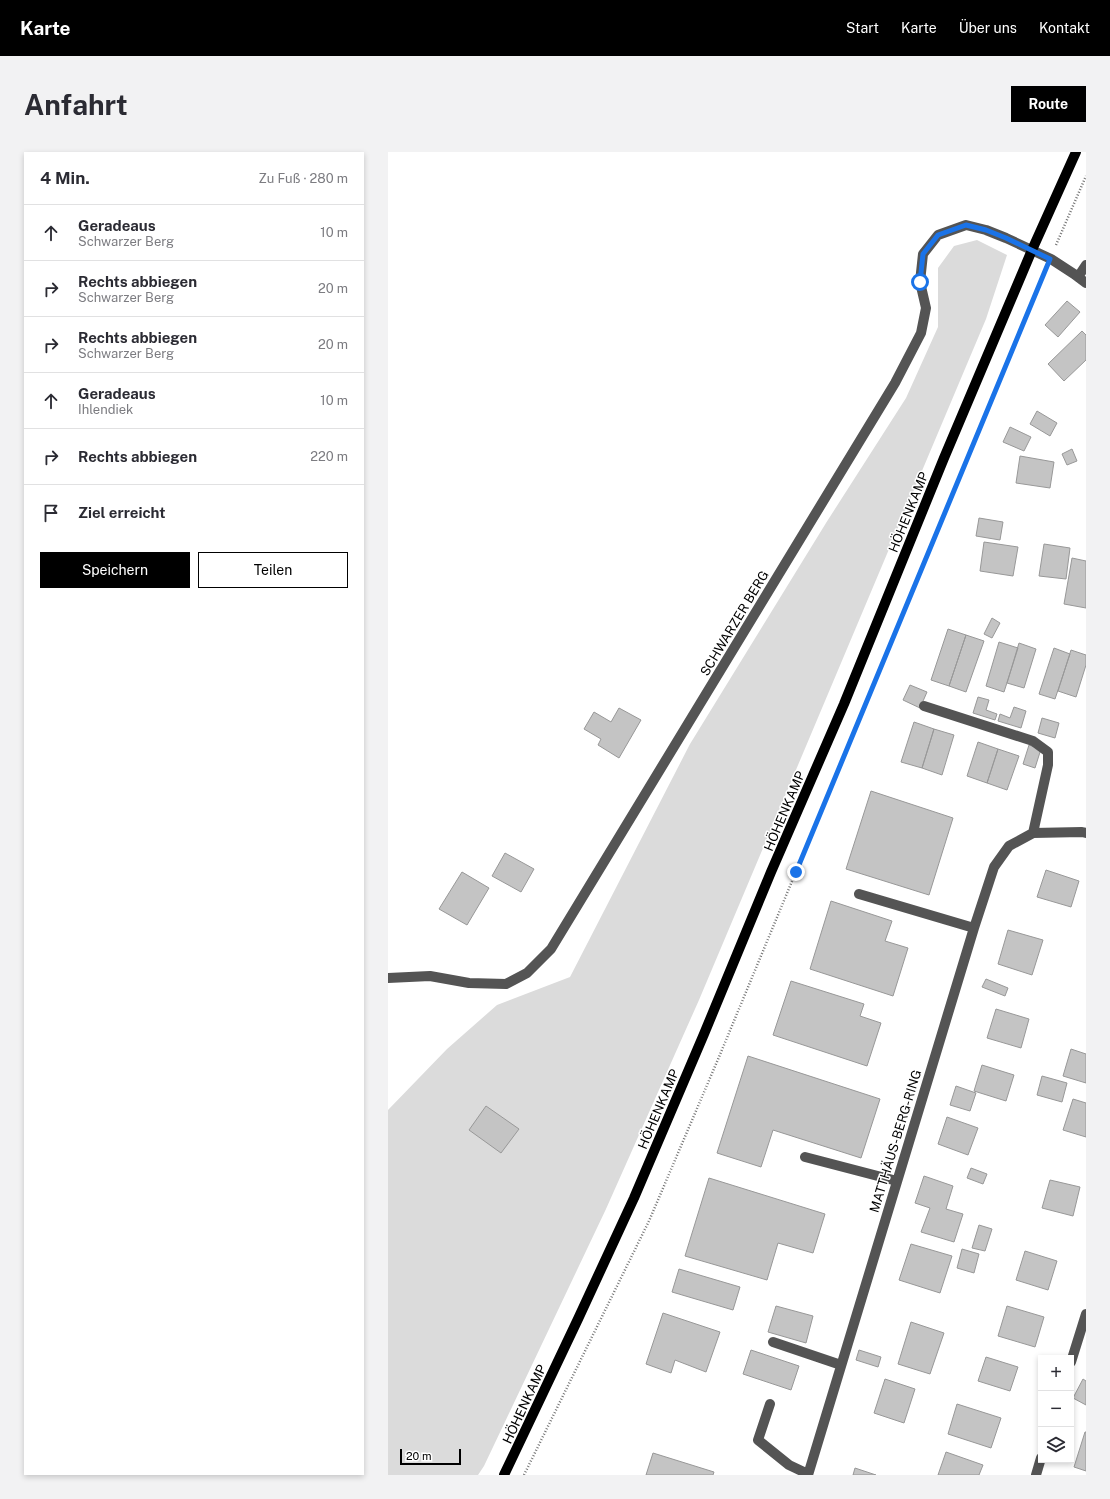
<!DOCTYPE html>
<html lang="de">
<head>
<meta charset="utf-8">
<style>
	:root { --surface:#fff; --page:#f2f2f3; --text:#2b2b33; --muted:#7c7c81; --line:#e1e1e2; --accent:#000 }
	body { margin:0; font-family:"Public Sans",sans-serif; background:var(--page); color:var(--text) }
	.controls { position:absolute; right:12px; bottom:12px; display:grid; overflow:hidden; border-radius:0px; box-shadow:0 2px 6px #0003 }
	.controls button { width:36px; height:36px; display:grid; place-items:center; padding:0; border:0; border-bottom:1px solid var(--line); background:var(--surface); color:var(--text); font:20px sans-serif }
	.scale { position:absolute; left:12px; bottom:10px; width:61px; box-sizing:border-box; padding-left:4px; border:2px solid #000; border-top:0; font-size:11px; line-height:14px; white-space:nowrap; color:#000; -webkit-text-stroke:3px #fff; paint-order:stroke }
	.stop { position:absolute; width:12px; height:12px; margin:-9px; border:3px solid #1a73e8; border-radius:50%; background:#fff }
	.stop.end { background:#1a73e8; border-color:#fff; box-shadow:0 1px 4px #0008 }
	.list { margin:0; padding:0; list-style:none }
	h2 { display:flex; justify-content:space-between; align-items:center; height:52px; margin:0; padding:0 16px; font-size:17px }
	h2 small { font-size:13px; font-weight:400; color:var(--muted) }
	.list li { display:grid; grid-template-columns:26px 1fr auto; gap:12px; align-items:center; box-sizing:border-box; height:56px; padding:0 16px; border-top:1px solid var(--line) }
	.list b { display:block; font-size:15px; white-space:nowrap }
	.list p { margin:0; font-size:13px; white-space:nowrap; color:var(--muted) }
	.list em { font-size:13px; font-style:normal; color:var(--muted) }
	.actions { display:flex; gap:8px; padding:12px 16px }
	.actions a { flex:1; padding:9px 0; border:1px solid var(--accent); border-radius:0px; text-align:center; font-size:14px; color:var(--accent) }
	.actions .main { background:var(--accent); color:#fff }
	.icon { flex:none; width:22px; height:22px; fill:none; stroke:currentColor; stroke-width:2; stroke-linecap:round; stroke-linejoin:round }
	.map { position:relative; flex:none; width:698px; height:1323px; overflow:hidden; border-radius:0px }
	header { display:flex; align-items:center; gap:24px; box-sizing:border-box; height:56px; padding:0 20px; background:var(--accent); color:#fff }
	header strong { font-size:19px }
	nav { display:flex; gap:22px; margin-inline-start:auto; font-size:14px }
	.intro { display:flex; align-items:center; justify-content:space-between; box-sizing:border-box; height:96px; padding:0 24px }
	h1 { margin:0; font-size:28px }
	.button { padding:10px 18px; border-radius:0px; background:var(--accent); color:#fff; font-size:14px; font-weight:700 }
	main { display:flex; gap:24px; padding:0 24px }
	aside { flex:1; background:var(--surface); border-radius:0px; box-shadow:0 2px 6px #0003 }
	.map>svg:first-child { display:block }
	.green { fill:#dbdbdb }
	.building { fill:#c4c4c4; stroke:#989898 }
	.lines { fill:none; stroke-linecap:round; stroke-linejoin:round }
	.path { stroke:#767676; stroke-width:2.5; stroke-dasharray:1 2; stroke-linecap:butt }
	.minor { stroke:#545454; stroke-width:10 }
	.major { stroke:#000; stroke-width:10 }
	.route { stroke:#1a73e8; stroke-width:5 }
	.labels { text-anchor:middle; stroke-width:3; stroke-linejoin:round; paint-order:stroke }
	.street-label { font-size:13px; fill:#000; stroke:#fff }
</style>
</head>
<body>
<header>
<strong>Karte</strong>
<nav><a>Start</a><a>Karte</a><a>Über uns</a><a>Kontakt</a></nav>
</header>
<div class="intro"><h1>Anfahrt</h1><a class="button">Route</a></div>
<main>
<aside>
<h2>4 Min.<small>Zu Fuß · 280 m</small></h2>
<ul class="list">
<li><svg class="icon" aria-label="ahead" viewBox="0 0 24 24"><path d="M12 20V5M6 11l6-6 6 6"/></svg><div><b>Geradeaus</b><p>Schwarzer Berg</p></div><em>10 m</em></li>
<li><svg class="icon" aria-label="right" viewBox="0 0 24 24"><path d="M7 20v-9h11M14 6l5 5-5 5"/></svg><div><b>Rechts abbiegen</b><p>Schwarzer Berg</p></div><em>20 m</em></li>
<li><svg class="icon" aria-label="right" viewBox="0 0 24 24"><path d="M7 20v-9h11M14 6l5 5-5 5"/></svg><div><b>Rechts abbiegen</b><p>Schwarzer Berg</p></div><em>20 m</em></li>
<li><svg class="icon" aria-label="ahead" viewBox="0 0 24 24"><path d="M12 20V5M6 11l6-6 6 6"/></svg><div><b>Geradeaus</b><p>Ihlendiek</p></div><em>10 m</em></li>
<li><svg class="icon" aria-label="right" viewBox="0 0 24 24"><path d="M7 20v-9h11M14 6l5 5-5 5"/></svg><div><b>Rechts abbiegen</b></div><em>220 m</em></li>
<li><svg class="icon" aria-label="arrive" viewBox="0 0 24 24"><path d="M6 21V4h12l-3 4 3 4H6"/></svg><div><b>Ziel erreicht</b></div></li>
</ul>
<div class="actions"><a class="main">Speichern</a><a>Teilen</a></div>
</aside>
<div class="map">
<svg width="698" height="1323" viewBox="0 0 698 1323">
	<rect width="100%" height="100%" fill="#fff"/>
	<!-- green -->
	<path class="green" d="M589,88L619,103L598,167L311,848L218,1057L96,1314L90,1323H0V958L59,897L109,853L182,825L302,592L438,371L518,246L550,175V116L566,94Z"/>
	<!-- building -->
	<path class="building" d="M679,149L692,160L670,185L657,173Z
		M694,179L698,183V208L676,229L660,212Z
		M649,259L669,271L662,284L642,272Z
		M622,275L643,285L636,299L615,290Z
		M684,297L689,309L679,313L674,302Z
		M632,304L666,310L662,336L628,331Z
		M591,366L615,370L612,388L588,384Z
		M596,390L630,395L625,424L592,419Z
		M656,392L682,396L678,427L651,424Z
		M684,406L698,409V456L676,452Z
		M604,466L612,471L604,486L596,482Z
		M560,477L578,483L561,534L543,528Z
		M578,483L596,489L578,540L561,534Z
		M611,490L630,496L616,540L598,534Z
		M631,491L648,497L636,536L619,531Z
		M666,496L682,502L667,547L651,542Z
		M683,498L698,503V513L688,545L670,539Z
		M522,533L539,540L532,556L515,548Z
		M590,545L601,548L598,558L609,562L607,568L585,561Z
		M626,555L638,559L633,576L610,569L612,562L622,566Z
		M231,556L253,568L231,606L210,593L213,587L196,577L206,560L223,570Z
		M654,566L671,571L667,586L650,581Z
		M526,570L546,577L534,616L513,610Z
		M546,577L566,583L554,623L534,616Z
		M590,590L610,597L599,631L579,624Z
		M641,593L653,597L647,616L635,612Z
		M610,597L631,604L619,638L599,631Z
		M483,639L565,666L541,743L458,717Z
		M117,701L146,717L133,740L104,724Z
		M658,718L691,729L683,755L649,745Z
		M74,720L101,736L79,773L51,757Z
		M443,749L504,769L497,789L520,796L505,844L422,817Z
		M620,778L655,788L644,823L610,812Z
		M598,827L620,836L617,844L594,835Z
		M403,829L476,852L472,864L493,871L479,914L385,883Z
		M608,857L641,867L633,896L599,886Z
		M683,897L698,902V931L675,924Z
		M360,904L492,947L473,1006L385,978L373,1015L329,1001Z
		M594,913L626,923L618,949L586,939Z
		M654,924L679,931L674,950L649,943Z
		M568,934L588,941L582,959L562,953Z
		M685,947L698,951V985L675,978Z
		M98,954L131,977L113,1001L81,978Z
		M559,965L590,976L580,1003L550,992Z
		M583,1016L599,1022L595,1032L579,1026Z
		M536,1024L565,1034L558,1057L575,1062L566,1090L533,1080L542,1056L527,1051Z
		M321,1026L437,1062L425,1101L390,1091L379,1128L297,1104Z
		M662,1028L692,1035L685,1064L654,1056Z
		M591,1073L604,1077L597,1099L584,1096Z
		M523,1092L564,1104L552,1141L511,1128Z
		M574,1097L591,1102L586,1121L569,1116Z
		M637,1099L669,1109L660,1138L628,1128Z
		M291,1117L352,1135L345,1158L284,1140Z
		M388,1154L425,1164L418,1191L380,1180Z
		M619,1154L656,1165L647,1195L610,1184Z
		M275,1161L332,1180L318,1220L287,1208L283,1221L258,1212Z
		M523,1170L556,1181L542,1222L510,1212Z
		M363,1198L411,1214L403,1238L355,1222Z
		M471,1198L493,1205L490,1215L468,1208Z
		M598,1205L630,1215L622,1239L590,1229Z
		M497,1227L527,1237L516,1271L486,1261Z
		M695,1227L698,1229V1253L685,1246Z
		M569,1252L613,1266L603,1296L560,1282Z
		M697,1280H698V1319L686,1315Z
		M558,1300L595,1313L591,1323H550Z
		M265,1301L326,1320L325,1323H258Z
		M467,1316L488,1323H465Z"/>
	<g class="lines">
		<!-- path -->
		<path class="path" d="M668,93L698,24
			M136,1323L261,1069L331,905L657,120"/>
		<!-- minor -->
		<path class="minor" d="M690,125L698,113
			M536,554L645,589L660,600V613L645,681
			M471,742L586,776
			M0,826L42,824L81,831L118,832L139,821L163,797L507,231L533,181L538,156L532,130L535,102L550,83L578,73L598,78L618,86L663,107L686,122L698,131
			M417,1005L509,1029
			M385,1190L453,1213
			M683,1210L698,1162
			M382,1252L370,1288L401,1313L420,1322
			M420,1323L586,776L606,715L621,694L645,681L694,680L698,681
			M648,1323L653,1306"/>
		<!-- major -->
		<path class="major" d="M116,1323L190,1167L246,1046L316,882L383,720L456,552L556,306L644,98L688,0"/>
	</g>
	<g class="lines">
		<!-- route -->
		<path class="route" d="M408,720L662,107L618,86L598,78L578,73L550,83L535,102L532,130"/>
	</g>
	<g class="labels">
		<!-- street labels -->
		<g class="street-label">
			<text transform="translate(520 360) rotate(-68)" y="5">HÖHENKAMP</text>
			<text transform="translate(346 471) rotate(-59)" y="5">SCHWARZER BERG</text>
			<text transform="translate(396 659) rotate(-67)" y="5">HÖHENKAMP</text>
			<text transform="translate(270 957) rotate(-67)" y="5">HÖHENKAMP</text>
			<text transform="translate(507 989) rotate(-73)" y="5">MATTHÄUS-BERG-RING</text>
			<text transform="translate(136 1252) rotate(-65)" y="5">HÖHENKAMP</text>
		</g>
	</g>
</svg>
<div class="controls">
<button>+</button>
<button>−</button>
<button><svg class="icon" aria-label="layers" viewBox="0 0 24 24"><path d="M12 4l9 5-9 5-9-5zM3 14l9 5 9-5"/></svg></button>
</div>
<div class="scale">20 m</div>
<div class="stop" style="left:532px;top:130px"></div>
<div class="stop end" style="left:408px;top:720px"></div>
</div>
</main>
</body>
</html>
